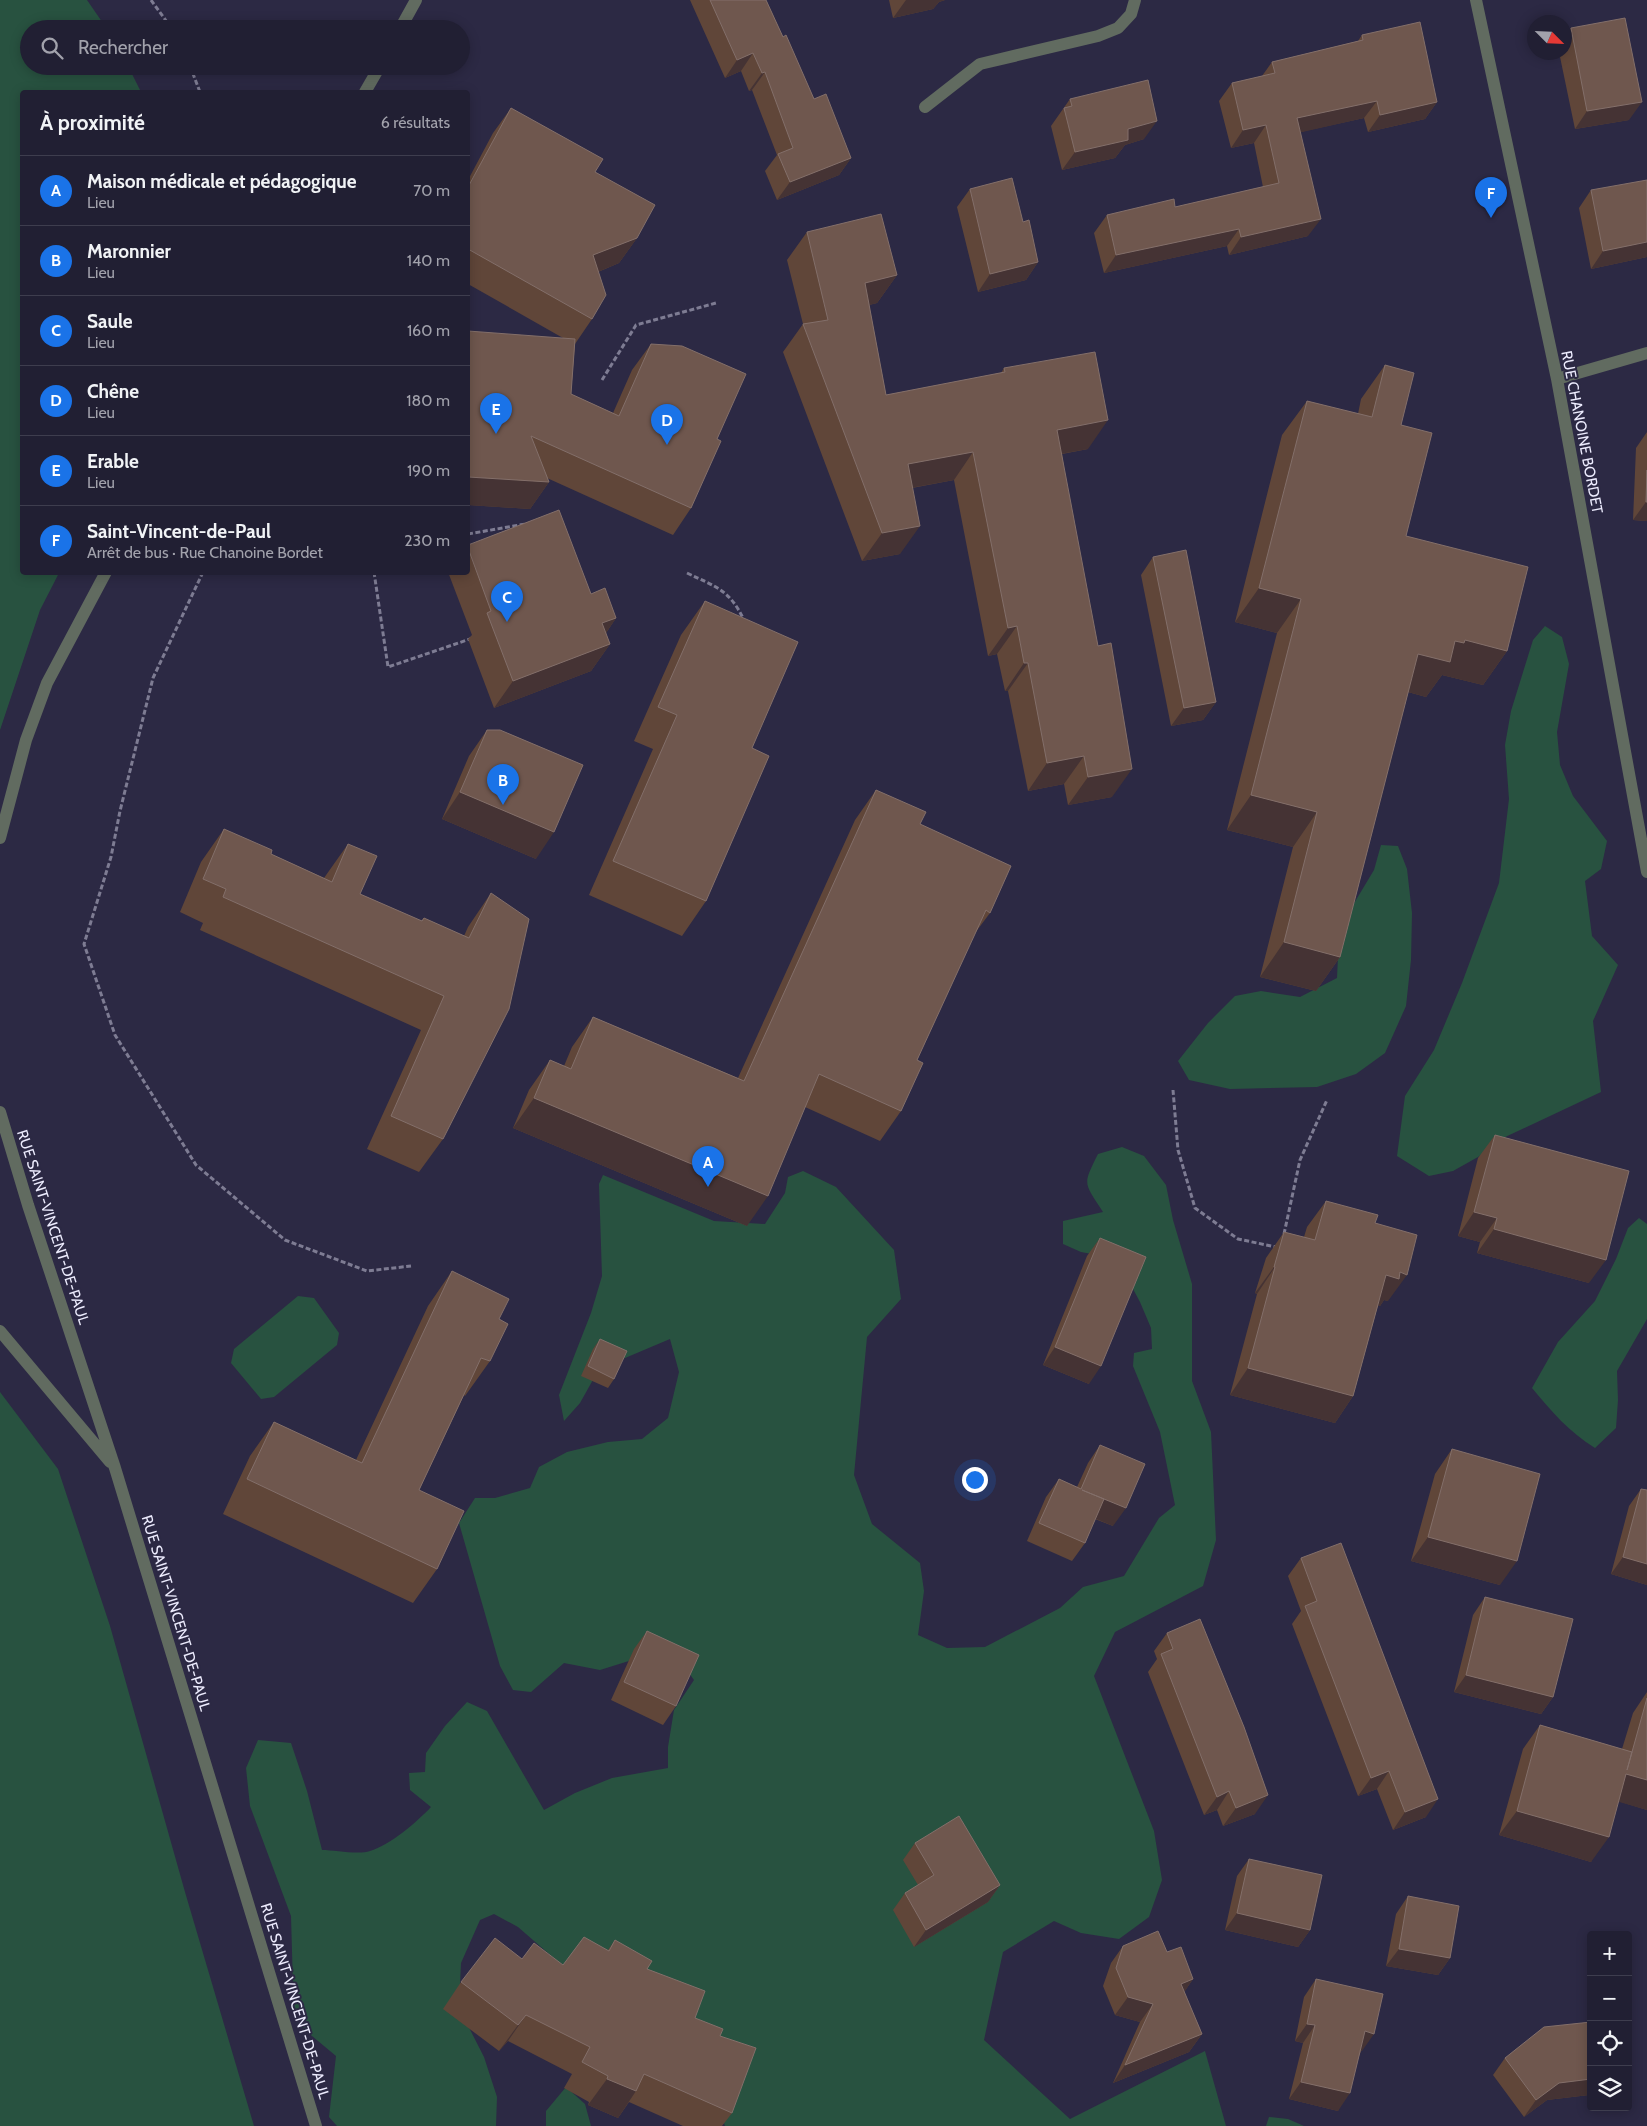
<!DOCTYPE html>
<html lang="fr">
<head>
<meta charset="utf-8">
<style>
	:root { --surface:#211f33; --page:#2d2c3f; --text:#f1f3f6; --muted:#a2a2ac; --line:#3e3d4e; --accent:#1a73e8 }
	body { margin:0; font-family:Cabin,sans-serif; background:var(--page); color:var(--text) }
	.controls { position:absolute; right:15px; bottom:15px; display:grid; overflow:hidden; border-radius:5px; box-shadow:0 2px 12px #0003 }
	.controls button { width:45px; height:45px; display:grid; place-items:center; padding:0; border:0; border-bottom:1px solid var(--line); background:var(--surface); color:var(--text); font:25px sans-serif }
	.compass { position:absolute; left:1527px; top:15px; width:45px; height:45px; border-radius:50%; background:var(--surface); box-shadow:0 2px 12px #0003; rotate:114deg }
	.you { position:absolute; left:974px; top:1479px; width:18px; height:18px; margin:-12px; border:4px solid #fff; border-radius:50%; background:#1a73e8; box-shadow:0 0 0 8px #1a73e833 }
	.badge { display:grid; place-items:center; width:32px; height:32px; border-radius:50%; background:var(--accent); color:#fff; font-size:16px; font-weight:700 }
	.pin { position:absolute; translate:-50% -41px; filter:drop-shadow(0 1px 2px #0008) }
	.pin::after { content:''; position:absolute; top:26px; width:18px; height:15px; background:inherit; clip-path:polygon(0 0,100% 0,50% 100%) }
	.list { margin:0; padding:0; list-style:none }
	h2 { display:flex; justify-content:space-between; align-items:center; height:65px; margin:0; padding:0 20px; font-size:21px }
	h2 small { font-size:16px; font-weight:400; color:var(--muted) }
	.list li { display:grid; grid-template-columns:32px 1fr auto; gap:15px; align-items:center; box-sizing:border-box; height:70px; padding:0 20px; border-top:1px solid var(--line) }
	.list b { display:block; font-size:19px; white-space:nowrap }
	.list p { margin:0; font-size:16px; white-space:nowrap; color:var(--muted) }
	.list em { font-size:16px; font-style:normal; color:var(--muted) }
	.icon { flex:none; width:28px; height:28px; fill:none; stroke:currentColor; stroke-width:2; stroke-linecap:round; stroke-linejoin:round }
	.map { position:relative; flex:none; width:1647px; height:2126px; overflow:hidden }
	.search { position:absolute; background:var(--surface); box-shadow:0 2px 12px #0003; left:20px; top:20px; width:450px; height:55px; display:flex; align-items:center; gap:12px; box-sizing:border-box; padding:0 18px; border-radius:28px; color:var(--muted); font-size:19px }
	.panel { position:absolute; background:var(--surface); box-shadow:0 2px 12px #0003; left:20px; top:90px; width:450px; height:485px; border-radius:5px }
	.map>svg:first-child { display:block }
	.green { fill:#285240 }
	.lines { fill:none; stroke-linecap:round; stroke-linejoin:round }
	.path { stroke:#7e7c93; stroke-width:3; stroke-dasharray:5 2.5; stroke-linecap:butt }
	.street { stroke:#616b60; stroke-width:12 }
	.wall { fill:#604639 }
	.shaded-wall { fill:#453334 }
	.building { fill:#6f574e; stroke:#836f6a }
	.labels { text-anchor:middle; stroke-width:4; stroke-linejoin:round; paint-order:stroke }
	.street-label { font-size:15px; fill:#edecfe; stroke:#2c2944 }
</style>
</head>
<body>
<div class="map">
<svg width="1647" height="2126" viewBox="0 0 1647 2126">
	<rect width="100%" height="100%" fill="#2c2944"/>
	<!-- green -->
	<path class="green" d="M0,0H87L107,29H29V66H128L141,92H22V572L59,573L40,610L0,730Z
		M1545,626L1562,637L1569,664L1557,732L1560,765L1573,796L1607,841L1601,869L1585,881L1592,936L1618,965L1593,1021L1601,1092L1503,1138L1478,1157L1453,1171L1429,1176L1397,1156L1405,1096L1434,1050L1462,983L1499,883L1509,799L1505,745L1511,711L1533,640Z
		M1381,845L1398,846L1407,869L1412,913L1411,960L1406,1006L1385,1053L1356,1074L1317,1087L1230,1089L1189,1080L1178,1061L1208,1023L1235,996L1261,991L1300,997L1337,978L1339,935L1350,910L1374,870Z
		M1122,1147L1144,1156L1166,1185L1173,1220L1192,1284V1381L1211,1432L1216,1540L1203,1586L1115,1632L1094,1676L1154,1831L1162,1880L1149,1917L1119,1939L1081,1933L1054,1921L1003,1952L984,2040L1070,2119L1205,2051L1226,2126H725L706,2071L618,2001L556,1960L518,1927L494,1914L480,1920L461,1963L459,2008L484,2057L497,2097L496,2126H337L329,2117L336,2056L294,2021L291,1916L250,1806L246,1768L258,1740L291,1743L307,1791L322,1850C334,1850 359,1855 370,1851C390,1845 417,1822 431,1807L410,1790L409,1773L425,1772L426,1753L445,1726L467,1702L487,1711L544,1810L575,1793L612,1778L668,1768V1747L674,1710L694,1680L676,1655L632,1660L600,1670L564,1663L531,1692L513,1690L500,1666L459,1523L475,1498H495L530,1488L539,1467L567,1452L608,1442L642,1439L668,1418L679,1372L670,1339L599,1369L580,1403L564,1421L559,1395L591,1313L602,1276L599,1184L603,1175L714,1221L765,1224L785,1193L788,1177L803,1171L836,1187L894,1250L901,1299L867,1337L854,1475L872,1524L920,1563L924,1591L918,1635L947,1648L985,1647L1060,1608L1083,1587L1124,1576L1159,1518L1175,1505L1160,1432L1133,1366L1134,1353L1152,1349L1151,1328L1140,1302L1125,1274L1103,1256L1081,1252L1063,1244V1221L1103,1212C1084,1182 1082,1186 1098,1154Z
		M1639,1218L1647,1224V1319L1617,1371L1618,1400L1616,1428L1595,1448C1569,1432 1551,1411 1532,1388L1558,1342L1595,1301L1616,1259L1628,1228Z
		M298,1296L314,1298L339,1333L337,1345L274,1397L261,1399L231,1363L234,1349Z
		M0,1392L58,1469L110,1626L185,1892L254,2126H0Z
		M566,2087L585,2104L591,2126H546V2111Z
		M1269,2117L1288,2119L1304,2126H1266Z"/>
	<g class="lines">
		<!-- path -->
		<path class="path" d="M151,0L172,29
			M190,66L200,92
			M602,380L636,325L716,303
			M468,534L537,522
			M203,572L153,678L120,811L111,857L84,944L115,1035L196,1165L285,1240L367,1271L411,1266
			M374,572L388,667L473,638
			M687,573C716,587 729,589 744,620
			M1173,1090L1178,1150L1195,1208L1238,1239L1276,1247
			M1284,1234L1300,1160L1327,1100"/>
		<!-- street -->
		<path class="street" d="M1476,0L1557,379L1647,872
			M400,29L416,0
			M365,92L380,66
			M925,107L980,64L1098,36L1118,28L1131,14L1135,0
			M1557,379L1647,353
			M0,838L26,740L47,683L106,572
			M0,1112L28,1205L115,1468L316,2126
			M0,1331L110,1462"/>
	</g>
	<!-- wall -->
	<path class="wall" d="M690,0H766L783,37L814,99L851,158L839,175L777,200L765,171L777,155L752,90L749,91L741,71L725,78Z
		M889,0H945L939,2L933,9L893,18Z
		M1571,28L1629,120L1575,129L1559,52H1564V37Z
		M1362,35L1437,102L1425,119L1368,132L1364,118L1300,132L1308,236L1229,255L1227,246L1104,273L1094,233L1107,215L1175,207L1263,187L1254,143L1231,148L1219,101L1232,83L1262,76L1272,62L1358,41Z
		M1070,99L1144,139L1125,145L1115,158L1062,170L1051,126Z
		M511,108L595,172L637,238L619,263L598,272L592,319L575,344L571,394L613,413L632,370L651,344L717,439L691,508L673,535L547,478L549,482L530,509L468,505L563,338L468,284V180L493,133Z
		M970,189L1023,222L1038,262L1026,280L978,292L957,207Z
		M1591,190L1647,257L1591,269L1579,208Z
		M807,232L897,275L877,303L869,305L886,395L1001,373L1004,368L1088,449L1062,454L1112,797L1068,805L1064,784L1028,791L1008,691H1005L997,654L988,656L954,480L912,488L900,554L862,561L783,352L803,324L787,260Z
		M1385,365L1401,425L1406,536L1507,651L1483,685L1442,675L1426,697L1408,692L1340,957L1316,991L1260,977L1293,847L1227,830L1277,633L1235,622L1282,435L1307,401L1358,414L1361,399Z
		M1647,432V521L1633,520L1636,448Z
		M468,545L591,594L616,618L606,633L610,644L591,671L494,708L468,639L472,635L448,572H468Z
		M1153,557L1216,702L1203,720L1171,726L1141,575Z
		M705,601L752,748L706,901L682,936L589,895L653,749L634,741L681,635Z
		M487,730L536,859L442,819L469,756Z
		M876,790L920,824L990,913L975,933L917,1060L901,1111L880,1141L805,1107L747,1226L513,1128L529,1090L550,1060L564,1066L572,1047L593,1017L738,1078L855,820Z
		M224,829L271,854L324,878L348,844L360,894L421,921L424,918L464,936L468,927L491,893L443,1139L419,1172L367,1149L421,1030L200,930L203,923L180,912L201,862Z
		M1495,1135L1589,1283L1477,1253L1480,1242L1458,1236L1478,1158Z
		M1326,1201L1375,1223L1388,1301L1384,1300L1380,1306L1378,1305L1353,1396L1335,1423L1230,1395L1257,1294L1255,1293L1266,1258L1284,1232L1304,1237L1307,1227Z
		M1100,1238L1089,1384L1043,1365L1087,1256Z
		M452,1271L499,1319L490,1361L465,1396L464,1395L419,1490L437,1569L413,1603L223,1514L250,1456L274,1422L356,1460L428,1306Z
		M600,1339L614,1379L608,1388L581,1376L593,1349Z
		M1100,1445L1113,1526L1095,1519L1085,1543L1072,1561L1027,1541L1046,1497L1059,1479L1077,1487L1088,1463Z
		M1452,1449L1500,1585L1411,1561L1435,1474Z
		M1641,1489L1647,1585L1611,1574L1629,1506Z
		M1301,1558L1426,1817L1393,1830L1377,1789L1358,1796L1292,1624L1301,1611L1288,1576Z
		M1485,1597L1553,1697L1541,1714L1454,1692L1473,1615Z
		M647,1631L676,1706L663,1725L611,1700L634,1649Z
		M1167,1633L1255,1814L1223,1826L1217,1810L1204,1815L1148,1672L1157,1659L1154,1651Z
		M1647,1692V1810L1618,1801L1591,1862L1499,1835L1523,1749L1540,1725L1622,1749L1633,1713Z
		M915,1843L1000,1885L988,1902L914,1947L893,1910L905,1893L918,1885L903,1860Z
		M1249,1859L1310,1930L1298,1947L1225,1930L1237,1876Z
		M1408,1896L1450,1958L1438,1975L1386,1966L1396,1914Z
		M615,1940L647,1969L695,2018L720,2036L732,2113L722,2126H683L629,2102L618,2118L588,2105L589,2102L564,2088L572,2074L508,2041L499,2051L443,2009L461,1982L522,1959L563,1965L608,1950Z
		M1123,1946L1167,1952L1193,1979L1184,1992L1202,2034L1189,2052L1113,2083L1140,2022L1115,2015L1103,1986L1111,1963Z
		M1316,1979L1362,2051H1361L1338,2111L1289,2099L1303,2043L1295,2041L1304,1997Z
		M1591,2022V2093L1589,2095L1547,2100L1524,2117L1493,2075L1505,2058Z"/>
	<!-- shaded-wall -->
	<path class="shaded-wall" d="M906,0H945L939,2L933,9L893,18Z
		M753,53L741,71L725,78L737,60Z
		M765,72L752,90L749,91L762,73Z
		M1377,101L1364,118L1285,136L1297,118Z
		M1437,102L1425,119L1368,132L1380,115Z
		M1642,102L1629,120L1575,129L1587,111Z
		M1157,121L1144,139L1125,145L1115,158L1062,170L1075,152L1128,129Z
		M1266,125L1254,143L1231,148L1243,130Z
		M851,158L839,175L777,200L790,182Z
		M1321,219L1308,236L1229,255L1241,237Z
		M1239,229L1227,246L1104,273L1116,255Z
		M637,238L619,263L576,281L593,255Z
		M1647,242V257L1591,269L1603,251Z
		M1038,262L1026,280L978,292L990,274Z
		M897,275L877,303L845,311L865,283Z
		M1108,420L1088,449L1038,458L1057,430Z
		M973,452L954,480L888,492L908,464Z
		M468,477L549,482L530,509L468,505Z
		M1646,502H1647V521L1633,520Z
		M920,526L900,554L862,561L882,533Z
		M1259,588L1301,599L1277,633L1235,622Z
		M616,618L598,645L602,623Z
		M1017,626L997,654L988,656L1008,628Z
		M1465,640L1507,651L1483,685L1442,675L1426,697L1394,688L1418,654L1455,641Z
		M610,644L591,671L494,708L513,681Z
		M1024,663H1028L1008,691H1005Z
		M1216,702L1203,720L1171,726L1184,708Z
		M1084,756L1064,784L1028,791L1047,763Z
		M1132,769L1112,797L1068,805L1088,777Z
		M460,792L554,832L536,859L442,819Z
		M1251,795L1317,812L1293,847L1227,830Z
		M1284,942L1340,957L1316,991L1260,977Z
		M534,1098L768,1196L747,1226L513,1128Z
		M1474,1212L1497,1218L1480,1242L1458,1236Z
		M1494,1229L1606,1260L1589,1283L1477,1253Z
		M1274,1267H1275L1257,1294L1255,1293Z
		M1400,1272L1407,1275L1388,1301L1384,1300L1380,1306L1367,1302L1386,1275Z
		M1055,1347L1101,1366L1089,1384L1043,1365Z
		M1248,1368L1353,1396L1335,1423L1230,1395Z
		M1082,1490L1126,1508L1113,1526L1070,1508Z
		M1428,1537L1517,1561L1500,1585L1411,1561Z
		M1623,1557L1647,1564V1585L1611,1574Z
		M1466,1675L1553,1697L1541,1714L1454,1692Z
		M1389,1771L1377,1789L1358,1796L1371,1778Z
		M1626,1774L1647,1780V1810L1609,1799Z
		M1229,1791L1217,1810L1204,1815L1217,1797Z
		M1268,1795L1255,1814L1223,1826L1236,1808Z
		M1438,1799L1426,1817L1393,1830L1405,1812Z
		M1517,1811L1609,1837L1591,1862L1499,1835Z
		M1000,1885L988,1902L914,1947L926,1930Z
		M1237,1913L1310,1930L1298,1947L1225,1930Z
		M1399,1949L1450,1958L1438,1975L1386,1966Z
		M1193,1979L1181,1997V1984Z
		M1128,1997L1153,2004L1140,2022L1115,2015Z
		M526,2015L508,2041L499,2051L518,2025Z
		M1307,2024L1315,2025L1303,2043L1295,2041Z
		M1365,2031L1374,2034L1362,2051L1353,2048Z
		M1202,2034L1189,2052L1113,2083L1125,2065Z
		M607,2079L636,2091L618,2118L588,2105Z
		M1591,2079V2093L1589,2095L1547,2100L1524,2117L1536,2100L1559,2083Z
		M1301,2082L1350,2093L1338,2111L1289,2099Z"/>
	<!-- building -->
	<path class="building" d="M710,0H766L783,37L786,35L814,99L826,94L851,158L790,182L778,154L793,148L765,72L762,73L753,53L737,60Z
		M1625,18L1642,102L1587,111L1571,28Z
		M1420,22L1437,102L1380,115L1377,101L1297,118L1321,219L1241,237L1239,229L1116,255L1107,215L1174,199L1175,207L1279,183L1266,125L1243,130L1232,83L1275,73L1272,62L1363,40L1362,35Z
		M1148,80L1157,121L1128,129V140L1075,152L1064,108L1072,106L1070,99Z
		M511,108L603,159L595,172L655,205L637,238L593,255L606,295L592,319L468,249V187Z
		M1012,178L1023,222L1029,220L1038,262L990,274L970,189Z
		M1647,180V242L1603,251L1591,190Z
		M881,214L897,275L865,283L886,395L1005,372L1004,368L1095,352L1108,420L1057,430L1098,646L1111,643L1132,769L1088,777L1084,756L1047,763L1028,663H1024L1017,626L1008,628L973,452L908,464L920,526L882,533L803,324L828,320L807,232Z
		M468,331L575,339L571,394L619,416L651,344L682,346L746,374L717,439L721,441L691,508L531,436L549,482L468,477Z
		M1385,365L1414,373L1401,425L1432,433L1406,536L1528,567L1507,651L1465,640L1464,643L1455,641L1450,662L1418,654L1340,957L1284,942L1317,812L1251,795L1301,599L1259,588L1307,401L1372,417Z
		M1647,470V502H1646Z
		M559,510L591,594L605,588L616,618L602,623L610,644L513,681L487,613L491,611L468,548V545Z
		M1186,550L1216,702L1184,708L1153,557Z
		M705,601L798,642L752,748L769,756L706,901L613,861L677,715L658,707Z
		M487,730H500L583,765L554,832L460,792Z
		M876,790L926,812L920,824L1011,866L990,913L986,910L917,1060L923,1063L901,1111L819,1074L768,1196L534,1098L550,1060L571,1069L593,1017L744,1081Z
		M224,829L272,850L271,854L332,882L348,844L377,856L360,894L422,921L424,918L469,938L491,893L529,919L509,1009L443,1139L391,1116L444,996L223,897L226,889L203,879Z
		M1495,1135L1629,1171L1606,1260L1494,1229L1497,1218L1474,1212Z
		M1326,1201L1378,1215L1375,1223L1417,1235L1407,1275L1400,1272L1399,1279L1386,1275L1353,1396L1248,1368L1275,1267H1274L1284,1232L1315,1240Z
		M1100,1238L1146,1257L1101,1366L1055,1347Z
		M452,1271L509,1299L499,1319L508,1324L490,1361L481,1358L419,1490L464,1511L437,1569L247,1479L274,1422L362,1463Z
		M600,1339L627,1351L614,1379L588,1366Z
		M1100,1445L1145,1464L1126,1508L1082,1490L1104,1499L1085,1543L1039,1523L1059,1479L1081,1489Z
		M1452,1449L1540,1474L1517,1561L1428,1537Z
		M1641,1489L1647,1490V1564L1623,1557Z
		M1341,1543L1438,1799L1405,1812L1389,1771L1371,1778L1305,1606L1317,1601L1301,1558Z
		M1485,1597L1573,1619L1553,1697L1466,1675Z
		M1200,1619L1244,1727L1268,1795L1236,1808L1229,1791L1217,1797L1161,1654L1173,1649L1167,1633Z
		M647,1631L699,1655L676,1706L624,1682Z
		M1647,1698V1780L1626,1774L1609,1837L1517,1811L1540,1725L1632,1752L1627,1770Z
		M959,1816L1000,1885L926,1930L905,1893L934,1875L915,1843Z
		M1249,1859L1322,1875L1310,1930L1237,1913Z
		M1408,1896L1459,1906L1450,1958L1399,1949Z
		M1158,1931L1167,1952L1181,1947L1193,1979L1181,1984L1202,2034L1125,2065L1153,2004L1128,1997L1116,1968L1123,1946Z
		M584,1937L609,1951L615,1940L652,1961L647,1969L705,1991L695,2018L723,2029L720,2036L756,2048L732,2113L644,2074L636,2091L607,2079L608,2076L582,2062L590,2047L526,2015L518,2025L461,1982L495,1938L522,1959L534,1943L563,1965Z
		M1316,1979L1383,1994L1374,2034L1365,2031L1350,2093L1301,2082L1315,2025L1307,2024Z
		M1591,2022V2079L1559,2083L1536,2100L1505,2058L1544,2027Z"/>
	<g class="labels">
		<!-- street labels -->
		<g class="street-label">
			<text transform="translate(1582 432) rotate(79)" y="5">RUE CHANOINE BORDET</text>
			<text transform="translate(53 1227) rotate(72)" y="5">RUE SAINT-VINCENT-DE-PAUL</text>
			<text transform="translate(176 1613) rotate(73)" y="5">RUE SAINT-VINCENT-DE-PAUL</text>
			<text transform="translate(295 2001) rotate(73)" y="5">RUE SAINT-VINCENT-DE-PAUL</text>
		</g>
	</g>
</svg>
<div class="controls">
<button>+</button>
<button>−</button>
<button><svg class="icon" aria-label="locate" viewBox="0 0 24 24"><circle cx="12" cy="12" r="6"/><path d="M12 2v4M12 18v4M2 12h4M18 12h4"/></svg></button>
<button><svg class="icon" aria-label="layers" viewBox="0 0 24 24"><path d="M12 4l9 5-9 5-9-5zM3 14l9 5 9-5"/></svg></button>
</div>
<svg class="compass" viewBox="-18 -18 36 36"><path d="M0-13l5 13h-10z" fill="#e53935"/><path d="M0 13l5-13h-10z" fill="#a2a2ac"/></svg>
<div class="you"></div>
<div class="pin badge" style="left:708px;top:1187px">A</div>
<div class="pin badge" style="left:503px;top:805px">B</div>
<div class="pin badge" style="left:507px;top:622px">C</div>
<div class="pin badge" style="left:667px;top:445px">D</div>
<div class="pin badge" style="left:496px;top:434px">E</div>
<div class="pin badge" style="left:1491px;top:218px">F</div>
<div class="search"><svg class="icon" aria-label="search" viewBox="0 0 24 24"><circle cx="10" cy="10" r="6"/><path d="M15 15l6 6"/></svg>Rechercher</div>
<section class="panel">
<h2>À proximité<small>6 résultats</small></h2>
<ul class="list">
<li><span class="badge">A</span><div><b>Maison médicale et pédagogique</b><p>Lieu</p></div><em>70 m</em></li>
<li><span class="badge">B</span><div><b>Maronnier</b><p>Lieu</p></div><em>140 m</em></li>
<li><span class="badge">C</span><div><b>Saule</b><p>Lieu</p></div><em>160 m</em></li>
<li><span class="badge">D</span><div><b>Chêne</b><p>Lieu</p></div><em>180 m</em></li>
<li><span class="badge">E</span><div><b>Erable</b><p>Lieu</p></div><em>190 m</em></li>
<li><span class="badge">F</span><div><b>Saint-Vincent-de-Paul</b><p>Arrêt de bus · Rue Chanoine Bordet</p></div><em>230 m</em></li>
</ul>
</section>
</div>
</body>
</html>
